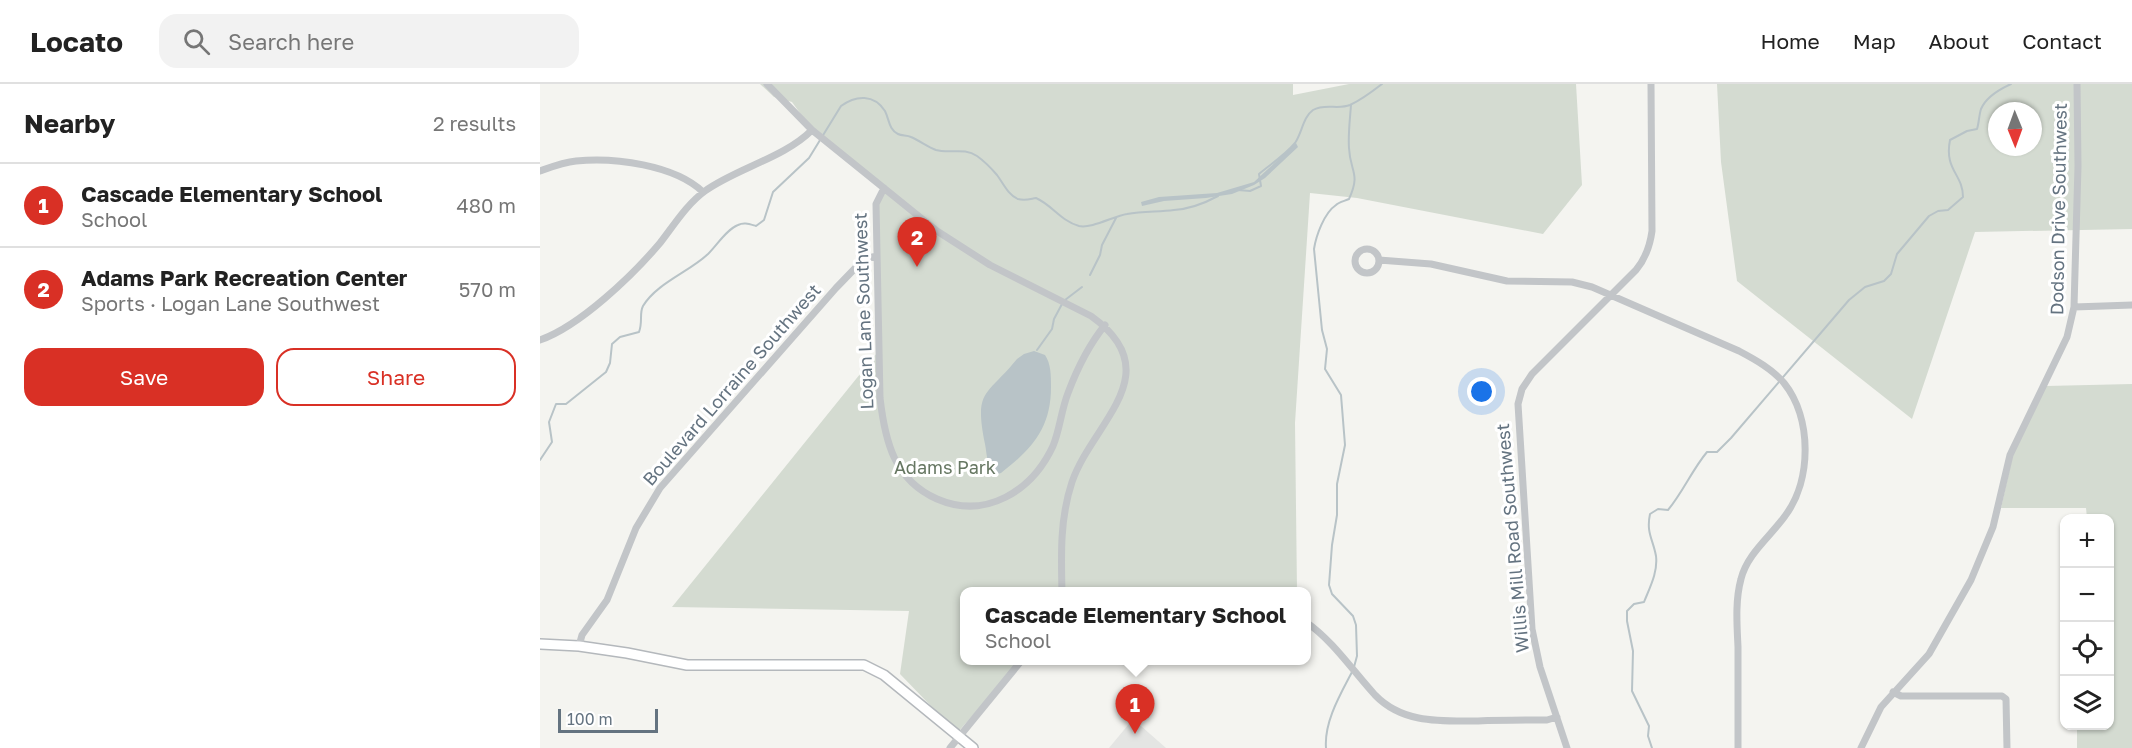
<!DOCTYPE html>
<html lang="en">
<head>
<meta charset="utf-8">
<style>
	:root { --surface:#fff; --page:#f2f2f2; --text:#222; --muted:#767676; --line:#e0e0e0; --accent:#d93025 }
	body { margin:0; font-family:"Golos Text",sans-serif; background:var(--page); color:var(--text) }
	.controls { position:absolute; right:18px; bottom:18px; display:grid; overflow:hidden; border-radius:12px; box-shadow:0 2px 4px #0004 }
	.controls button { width:54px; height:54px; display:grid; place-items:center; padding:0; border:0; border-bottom:2px solid var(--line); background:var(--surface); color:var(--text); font:30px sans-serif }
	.compass { position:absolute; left:1448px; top:18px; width:54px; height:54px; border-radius:50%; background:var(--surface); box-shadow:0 2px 4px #0004; rotate:179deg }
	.scale { position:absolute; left:18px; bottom:15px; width:100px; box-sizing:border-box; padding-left:6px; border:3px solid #647380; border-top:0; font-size:16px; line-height:21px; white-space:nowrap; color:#647380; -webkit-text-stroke:4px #fff; paint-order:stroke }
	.you { position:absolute; left:942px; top:308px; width:21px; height:21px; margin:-15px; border:4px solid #fff; border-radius:50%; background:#1a73e8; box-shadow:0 0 0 9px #1a73e833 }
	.badge { display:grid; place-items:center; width:39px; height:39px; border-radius:50%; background:var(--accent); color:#fff; font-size:20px; font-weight:700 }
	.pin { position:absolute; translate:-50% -50px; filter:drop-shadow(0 2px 3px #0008) }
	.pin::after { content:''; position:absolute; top:32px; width:21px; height:18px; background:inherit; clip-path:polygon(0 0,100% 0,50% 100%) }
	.popup { position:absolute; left:420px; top:503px; width:351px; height:78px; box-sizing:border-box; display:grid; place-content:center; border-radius:12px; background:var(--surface); filter:drop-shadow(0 2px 4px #0005); font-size:20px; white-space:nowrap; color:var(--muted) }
	.popup b { font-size:22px; color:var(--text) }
	.popup::after { content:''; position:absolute; left:50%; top:100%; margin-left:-12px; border:12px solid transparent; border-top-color:var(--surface) }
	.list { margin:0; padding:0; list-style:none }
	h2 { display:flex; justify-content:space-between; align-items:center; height:78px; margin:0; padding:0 24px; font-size:26px }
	h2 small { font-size:20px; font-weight:400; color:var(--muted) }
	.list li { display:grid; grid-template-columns:39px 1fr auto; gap:18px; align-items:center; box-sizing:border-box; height:84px; padding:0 24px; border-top:2px solid var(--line) }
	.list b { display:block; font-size:22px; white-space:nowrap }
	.list p { margin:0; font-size:20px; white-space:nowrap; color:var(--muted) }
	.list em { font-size:20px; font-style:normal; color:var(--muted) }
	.actions { display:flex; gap:12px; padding:18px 24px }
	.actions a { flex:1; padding:14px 0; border:2px solid var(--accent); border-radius:18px; text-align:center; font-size:21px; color:var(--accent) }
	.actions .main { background:var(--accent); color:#fff }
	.icon { flex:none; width:33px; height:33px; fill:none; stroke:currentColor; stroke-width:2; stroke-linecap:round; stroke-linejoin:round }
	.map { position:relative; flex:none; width:1592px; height:664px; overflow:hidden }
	header { display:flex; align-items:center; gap:36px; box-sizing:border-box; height:84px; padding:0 30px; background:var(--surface); border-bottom:2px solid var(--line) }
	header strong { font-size:28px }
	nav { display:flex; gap:33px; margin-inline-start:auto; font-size:21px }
	.search { width:420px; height:54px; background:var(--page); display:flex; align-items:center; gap:15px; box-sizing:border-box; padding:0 21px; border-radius:18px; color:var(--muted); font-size:22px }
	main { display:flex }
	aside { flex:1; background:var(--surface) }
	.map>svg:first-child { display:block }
	.built { fill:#e4e5e3 }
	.green { fill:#d4dbd1; fill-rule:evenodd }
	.water { fill:#b8c3c7 }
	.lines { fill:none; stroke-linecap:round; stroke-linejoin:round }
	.stream { stroke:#b8c3c7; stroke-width:2 }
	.secondary-casing { stroke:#b4b8bc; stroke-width:12 }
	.street { stroke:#c2c5c8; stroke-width:7 }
	.secondary { stroke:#fff; stroke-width:9 }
	.labels { text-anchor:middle; stroke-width:6; stroke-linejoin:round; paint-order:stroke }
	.street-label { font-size:18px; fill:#647380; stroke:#fff }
	.park-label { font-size:18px; fill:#667762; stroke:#fff }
</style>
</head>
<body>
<header>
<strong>Locato</strong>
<div class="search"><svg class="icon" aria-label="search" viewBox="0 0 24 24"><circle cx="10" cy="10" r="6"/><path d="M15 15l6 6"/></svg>Search here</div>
<nav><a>Home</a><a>Map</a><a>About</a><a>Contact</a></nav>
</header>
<main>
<aside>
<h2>Nearby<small>2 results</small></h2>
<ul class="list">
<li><span class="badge">1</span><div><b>Cascade Elementary School</b><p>School</p></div><em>480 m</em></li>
<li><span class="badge">2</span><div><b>Adams Park Recreation Center</b><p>Sports · Logan Lane Southwest</p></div><em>570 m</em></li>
</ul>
<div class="actions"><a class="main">Save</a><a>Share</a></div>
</aside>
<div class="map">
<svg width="1592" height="664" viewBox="0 0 1592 664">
	<rect width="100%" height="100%" fill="#f4f4f0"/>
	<!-- built -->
	<path class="built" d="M593,635L626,664H569Z"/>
	<!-- green -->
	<path class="green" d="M220,0H753V11L809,0H1036L1042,101L1003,150L817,114L770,109L755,339L757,507L424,508V576L481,577L417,649L360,590L369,527L132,523L337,269L336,125L342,104L278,54L252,18L234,13Z
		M1177,0H1592V145L1435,148L1372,335L1197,197L1181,78ZM1457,27H1493V63H1457Z
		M1592,300V664H1537V642H1570V434H1547L1546,424H1461L1475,361L1506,302Z"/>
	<!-- water -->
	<path class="water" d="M756,59L758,63L725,94L714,101L692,110L666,114L624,117L602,122L601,118L619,113L677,109L704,101L714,98Z
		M494,267L505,271C511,280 511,291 511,303C511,344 492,365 461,389L454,391C447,382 447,371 445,360C434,305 446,313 477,275L484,270Z"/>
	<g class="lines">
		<!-- stream -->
		<path class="stream" d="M811,21C810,35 808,50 809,64C810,88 821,89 809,115C805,117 799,118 796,121C784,129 776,152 774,165L782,246L787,265L785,285L801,311L805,361L797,400V431L792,461L789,501L792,510L813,532L816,541L817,572L814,583
			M698,106L710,107L721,102L719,90C731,80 745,71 755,59C762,49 763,33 773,26C785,19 798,26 810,21C821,16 833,7 842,0
			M550,191L560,171L562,161L576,134
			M525,216L542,203
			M497,266L512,245L514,235L522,220
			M0,376L12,358L9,338L16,320H26L66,288L70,279L72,260L80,253L99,248C103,237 99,230 103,222C117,199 149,188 168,170C177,161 187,145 198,141C204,138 209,140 216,142L224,136L233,108L269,74L301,22C316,11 334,10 345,27C349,35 349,46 358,50C362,52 367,51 371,53C380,57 388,63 396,66C410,70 424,63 437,72C444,77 451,84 457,91C463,99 468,111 478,115C485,117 490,115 496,114C512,121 521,137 539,142C551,145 574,132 587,130C603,127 619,128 634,126C649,125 665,119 678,112
			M786,664C784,638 800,611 812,588
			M1112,664L1108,652L1109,642L1092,607L1093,567L1087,537V527L1094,520L1104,518C1110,503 1118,488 1116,472C1113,455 1106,449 1110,430L1118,425L1128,426C1143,408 1152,386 1167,368H1177L1191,354L1309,216L1325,203L1344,197L1351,190L1357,170L1389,132L1398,127L1408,126L1423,113C1423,90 1404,86 1410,56L1427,47L1437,45C1439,39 1439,31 1441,25C1446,13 1460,5 1471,0"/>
		<!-- secondary casing -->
		<g class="secondary-casing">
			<path id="secondary" d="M0,560L39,562L87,569L147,581H324L344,591L433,664"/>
		</g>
		<!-- street -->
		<path class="street" d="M227,0L272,46L397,147L450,181L551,232C631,289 552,339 532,398C520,434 521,470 522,508
			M0,87C11,83 24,78 36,77C74,73 135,81 163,108
			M344,104L336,120L340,314C345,357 354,396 397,415C446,436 492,407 513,362C520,345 521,327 528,309C537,285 548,262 565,241
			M815 177a12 12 0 1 1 24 0a12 12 0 1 1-24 0Z
			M839,176L891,180L967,197L1032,198L1052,203L1199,267C1216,276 1232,285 1244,299C1272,334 1272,396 1245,432C1230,453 1207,470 1201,495C1195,517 1197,541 1198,563C1198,597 1198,630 1198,664
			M1534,223L1592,221
			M0,256C40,242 93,191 120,159C134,141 147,120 165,107C197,84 244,74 272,46
			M766,538C793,557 813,587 835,611C863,640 901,637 938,637C961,636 984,636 1007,636L1017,633
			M39,562L42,551L67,516L96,444L120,404L296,204L324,175L337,172
			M1353,608L1361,612H1462L1466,615L1467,664
			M410,664L482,576
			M1027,664L1000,583L992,545L978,320L982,305L992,290L1096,186C1106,174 1110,162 1112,147L1111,0
			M1321,664L1341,623L1389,570L1431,496L1453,443L1470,371L1527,253L1534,223L1538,82L1537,0"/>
		<!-- secondary -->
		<use href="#secondary" class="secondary"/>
	</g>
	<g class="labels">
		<!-- street labels -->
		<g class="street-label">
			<text transform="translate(1519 125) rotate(-89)" y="6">Dodson Drive Southwest</text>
			<text transform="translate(324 227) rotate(-92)" y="6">Logan Lane Southwest</text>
			<text transform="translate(192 301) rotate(-49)" y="6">Boulevard Lorraine Southwest</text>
			<text transform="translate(973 454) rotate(-95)" y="6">Willis Mill Road Southwest</text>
		</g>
		<!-- park labels -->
		<g class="park-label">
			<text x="405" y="390">Adams Park</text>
		</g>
	</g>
</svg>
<div class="controls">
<button>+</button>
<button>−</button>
<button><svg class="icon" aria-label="locate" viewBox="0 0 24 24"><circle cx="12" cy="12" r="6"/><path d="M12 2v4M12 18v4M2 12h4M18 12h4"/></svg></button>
<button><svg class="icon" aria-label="layers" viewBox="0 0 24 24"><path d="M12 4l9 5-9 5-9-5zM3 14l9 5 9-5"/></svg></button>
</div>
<svg class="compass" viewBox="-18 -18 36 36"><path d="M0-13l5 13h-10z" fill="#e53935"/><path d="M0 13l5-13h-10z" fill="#767676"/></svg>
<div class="scale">100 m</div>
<div class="you"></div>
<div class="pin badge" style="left:595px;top:650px">1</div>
<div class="popup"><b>Cascade Elementary School</b>School</div>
<div class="pin badge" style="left:377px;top:183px">2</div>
</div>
</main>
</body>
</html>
